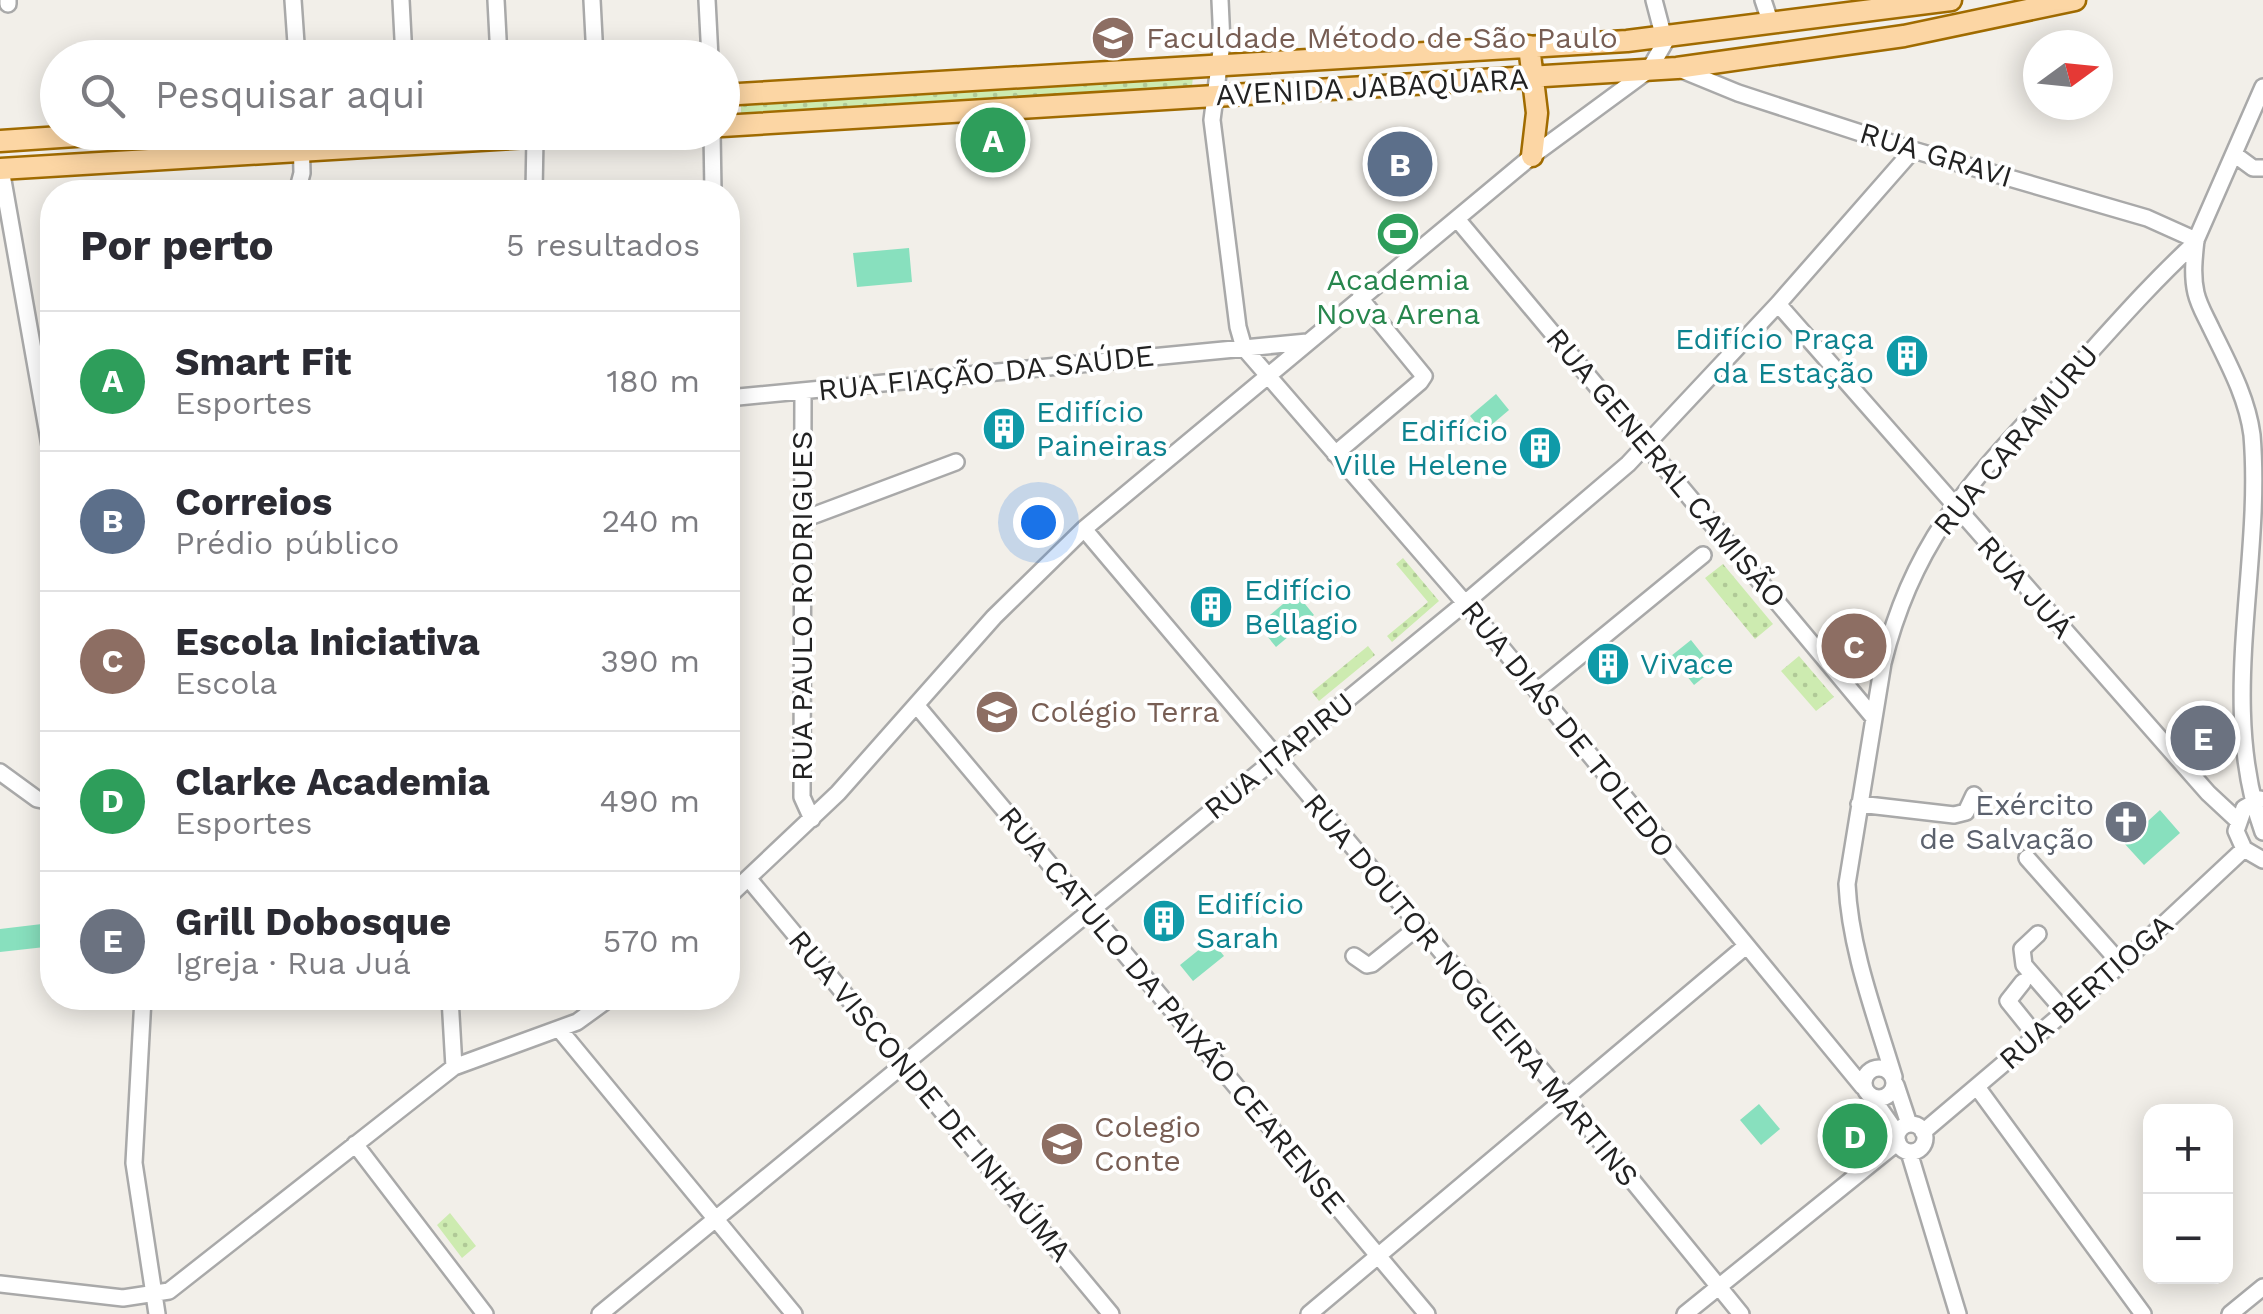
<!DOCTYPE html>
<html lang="pt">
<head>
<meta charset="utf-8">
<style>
	:root { --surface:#fff; --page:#f2f2f3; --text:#2b2b33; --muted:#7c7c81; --line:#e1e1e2; --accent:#d93025 }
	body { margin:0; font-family:"Work Sans",sans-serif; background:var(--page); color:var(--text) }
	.controls { position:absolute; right:30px; bottom:30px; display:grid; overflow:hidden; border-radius:20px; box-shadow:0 5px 25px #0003 }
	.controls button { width:90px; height:90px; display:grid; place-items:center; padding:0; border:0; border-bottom:2px solid var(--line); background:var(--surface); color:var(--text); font:50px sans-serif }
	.compass { position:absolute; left:2023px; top:30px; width:90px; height:90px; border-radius:50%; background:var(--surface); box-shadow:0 5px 25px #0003; rotate:75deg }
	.you { position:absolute; left:1038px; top:522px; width:35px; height:35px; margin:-25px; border:8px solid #fff; border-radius:50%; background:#1a73e8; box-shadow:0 0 0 15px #1a73e833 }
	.badge { display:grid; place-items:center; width:65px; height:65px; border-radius:50%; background:var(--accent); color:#fff; font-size:32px; font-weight:700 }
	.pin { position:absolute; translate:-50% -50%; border:5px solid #fff; box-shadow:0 2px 10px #0006 }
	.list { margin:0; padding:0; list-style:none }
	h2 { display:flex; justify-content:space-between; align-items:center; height:130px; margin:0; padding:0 40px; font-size:42px }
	h2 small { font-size:32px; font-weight:400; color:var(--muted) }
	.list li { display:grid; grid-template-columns:65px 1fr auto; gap:30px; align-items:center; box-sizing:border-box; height:140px; padding:0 40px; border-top:2px solid var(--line) }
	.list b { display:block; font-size:38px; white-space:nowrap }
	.list p { margin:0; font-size:32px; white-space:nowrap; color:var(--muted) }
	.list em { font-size:32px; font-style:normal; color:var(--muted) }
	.icon { flex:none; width:55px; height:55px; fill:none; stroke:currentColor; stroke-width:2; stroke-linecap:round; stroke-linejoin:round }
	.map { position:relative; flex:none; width:2263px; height:1314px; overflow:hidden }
	.search { position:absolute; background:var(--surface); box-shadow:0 5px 25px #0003; left:40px; top:40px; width:700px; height:110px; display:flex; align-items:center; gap:25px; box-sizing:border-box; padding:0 35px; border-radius:55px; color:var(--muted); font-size:38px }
	.panel { position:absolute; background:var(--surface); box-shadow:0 5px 25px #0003; left:40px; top:180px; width:700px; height:830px; border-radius:40px }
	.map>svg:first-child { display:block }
	.garden { fill:url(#garden-dots) }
	.pitch { fill:#88e0be }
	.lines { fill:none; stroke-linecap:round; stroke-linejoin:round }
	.minor-casing { stroke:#a9a9a9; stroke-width:20 }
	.major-casing { stroke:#a06b00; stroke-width:25 }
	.minor { stroke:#fff; stroke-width:15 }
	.major { stroke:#fcd6a4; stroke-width:20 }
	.labels { text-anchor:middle; stroke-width:8; stroke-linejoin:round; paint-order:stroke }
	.education-label { font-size:30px; fill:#785e54; stroke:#fff; text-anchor:start }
	.street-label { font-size:30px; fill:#222; stroke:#fff }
	.leisure-label { font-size:30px; fill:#27864d; stroke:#fff }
	.culture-label { font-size:30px; fill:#0d838f; stroke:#fff; text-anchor:start }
	.worship-label { font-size:30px; fill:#5b616d; stroke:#fff; text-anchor:end }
</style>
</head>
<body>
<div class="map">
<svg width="2263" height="1314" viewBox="0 0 2263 1314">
	<defs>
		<pattern id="garden-dots" width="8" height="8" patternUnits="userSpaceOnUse" patternTransform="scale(2.5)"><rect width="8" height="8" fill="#cdebb0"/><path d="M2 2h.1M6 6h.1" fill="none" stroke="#b0c997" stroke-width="1.8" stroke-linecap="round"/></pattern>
	</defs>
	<rect width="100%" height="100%" fill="#f2efe9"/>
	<!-- garden -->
	<path class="garden" d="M1193,77L1192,86L741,114V106Z
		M1403,558L1439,601L1392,642L1387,636L1428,602L1396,564Z
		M1723,564L1773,624L1755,639L1705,578Z
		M1368,646L1375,655L1319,701L1312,692Z
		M1799,656L1834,697L1816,711L1781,671Z
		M450,1213L476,1246L462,1258L437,1225Z"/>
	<!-- pitch -->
	<path class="pitch" d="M909,248L912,282L857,287L853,253Z
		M1496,394L1509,410L1483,432L1470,416Z
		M1296,593L1314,615L1276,647L1258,625Z
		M1691,640L1714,669L1694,685L1671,656Z
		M2160,810L2180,833L2144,865L2124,843Z
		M42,924L45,947L0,952V929Z
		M1211,940L1224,956L1193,981L1180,965Z
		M1759,1104L1780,1129L1761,1145L1740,1120Z"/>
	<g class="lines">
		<!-- minor casing -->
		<g class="minor-casing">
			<path id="minor" d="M8,0V4
				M293,0L297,58
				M401,0L404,58
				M496,0L499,58
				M592,0L595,58
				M707,0L710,58
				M1220,0L1222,43L1212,120L1238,327L1244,348L1465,603L1863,1087
				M1763,0L1771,24
				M1677,68L1738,93L1913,150L2147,218L2196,240
				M2263,87L2196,240C2194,258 2192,276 2196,293C2199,306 2206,317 2211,328C2228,363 2247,397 2252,435C2263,566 2217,704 2263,832
				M712,132L713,192
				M2234,154L2253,168H2263
				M1,169L52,457
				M297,192L302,173L301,132
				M534,192L535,137
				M1457,219L1874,718
				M1778,304L2208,793L2237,820
				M803,391L802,797L812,819
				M728,398L1307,342
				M1335,454L1420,382L1424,376L1360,298
				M804,519L956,462
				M1084,529L1565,1098L1741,1314
				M1537,691L1703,555
				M917,706L1427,1314
				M0,772L37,799L52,802
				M2260,799L2244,808L2236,831L2244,849L2263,860
				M1859,804L1954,815L1966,812L1974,795
				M2027,858L2121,964
				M748,878L1111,1314
				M728,897L838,793L994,617L1084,529L1532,156L1649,70L1665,42L1654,0
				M2038,934L2022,949L2024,965L2065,1012
				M1354,956L1367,965L1372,964L1418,927
				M2023,982L2008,1001L2037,1037
				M143,998L134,1163L157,1314
				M450,998L454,1067
				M559,1029L794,1314
				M1864 1083a15 15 0 1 1 30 0a15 15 0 1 1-30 0Z
				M1894,1077C1875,1014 1850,949 1847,884L1883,663C1915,533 1978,475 2065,380C2108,333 2149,285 2196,242
				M1896,1085L1909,1124
				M1977,1087L2143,1314
				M1871,1096L1897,1133
				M1897 1138a14 14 0 1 1 28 0a14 14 0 1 1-28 0Z
				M1923,1132L2121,964L2244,849
				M355,1144L485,1314
				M1909,1152L1958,1314
				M0,1284L123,1298L169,1291L454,1067L577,1022L610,998
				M600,1314L1465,603L1628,464L1778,304L1913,150
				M1309,1314L1746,946
				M1685,1314L1898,1142
				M2230,1314L2263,1287"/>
		</g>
		<!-- major casing -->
		<g class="major-casing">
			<path id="major" d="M1529,46L1537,113L1532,156
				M722,95L1627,41L1951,0
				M722,126L1677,68L1904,36L2075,0
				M0,141L136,132
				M0,169L612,132"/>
		</g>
		<!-- minor -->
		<use href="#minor" class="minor"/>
		<!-- major -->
		<use href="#major" class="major"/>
	</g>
	<!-- icons -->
	<defs>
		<g id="university-disc" transform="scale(2.25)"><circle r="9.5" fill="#8d6e63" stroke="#fff"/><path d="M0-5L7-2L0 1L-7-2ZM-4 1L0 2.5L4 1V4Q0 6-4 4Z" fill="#fff"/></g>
		<g id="stadium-disc" transform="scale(2.25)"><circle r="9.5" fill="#2e9e5b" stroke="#fff"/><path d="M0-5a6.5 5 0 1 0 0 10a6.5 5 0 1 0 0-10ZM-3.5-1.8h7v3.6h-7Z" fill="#fff"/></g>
		<g id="building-disc" transform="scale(2.25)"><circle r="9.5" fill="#0f9aa8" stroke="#fff"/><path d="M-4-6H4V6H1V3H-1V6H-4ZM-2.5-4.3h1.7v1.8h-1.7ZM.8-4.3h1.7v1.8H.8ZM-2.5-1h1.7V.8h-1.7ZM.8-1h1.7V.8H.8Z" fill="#fff"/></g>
		<g id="school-disc" transform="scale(2.25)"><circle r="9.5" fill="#8d6e63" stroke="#fff"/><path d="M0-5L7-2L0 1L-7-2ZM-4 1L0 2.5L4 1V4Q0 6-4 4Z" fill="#fff"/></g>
		<g id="church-disc" transform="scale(2.25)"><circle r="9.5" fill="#6b7280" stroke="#fff"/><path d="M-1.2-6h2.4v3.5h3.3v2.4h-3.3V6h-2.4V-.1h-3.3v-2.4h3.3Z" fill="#fff"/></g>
	</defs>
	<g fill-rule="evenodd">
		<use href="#university-disc" x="1113" y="38"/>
		<use href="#stadium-disc" x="1398" y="234"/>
		<use href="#building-disc" x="1907" y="356"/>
		<use href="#building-disc" x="1004" y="429"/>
		<use href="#building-disc" x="1540" y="448"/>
		<use href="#building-disc" x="1211" y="607"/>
		<use href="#building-disc" x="1608" y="664"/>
		<use href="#school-disc" x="997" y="712"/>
		<use href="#church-disc" x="2126" y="822"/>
		<use href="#building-disc" x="1164" y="921"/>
		<use href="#school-disc" x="1062" y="1144"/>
	</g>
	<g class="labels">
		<!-- education labels -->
		<g class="education-label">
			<text x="1146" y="48">Faculdade Método de São Paulo</text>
			<text x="1030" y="722">Colégio Terra</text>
			<text x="1094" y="1137">Colegio<tspan x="1094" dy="34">Conte</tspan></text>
		</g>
		<!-- street labels -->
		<g class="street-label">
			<text transform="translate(1372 87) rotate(-3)" y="10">AVENIDA JABAQUARA</text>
			<text transform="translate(1936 155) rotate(17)" y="10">RUA GRAVI</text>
			<text transform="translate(986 373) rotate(-6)" y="10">RUA FIAÇÃO DA SAÚDE</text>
			<text transform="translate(2016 440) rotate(-50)" y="10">RUA CARAMURU</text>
			<text transform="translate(1666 468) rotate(50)" y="10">RUA GENERAL CAMISÃO</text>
			<text transform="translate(2025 587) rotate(48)" y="10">RUA JUÁ</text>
			<text transform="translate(802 606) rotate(-90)" y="10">RUA PAULO RODRIGUES</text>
			<text transform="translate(1568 729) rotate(51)" y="10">RUA DIAS DE TOLEDO</text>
			<text transform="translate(1279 756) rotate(-39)" y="10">RUA ITAPIRU</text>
			<text transform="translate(1471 990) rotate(50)" y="10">RUA DOUTOR NOGUEIRA MARTINS</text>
			<text transform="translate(2086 992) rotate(-41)" y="10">RUA BERTIOGA</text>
			<text transform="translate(1172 1010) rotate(50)" y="10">RUA CATULO DA PAIXÃO CEARENSE</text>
			<text transform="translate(930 1096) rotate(50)" y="10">RUA VISCONDE DE INHAÚMA</text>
		</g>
		<!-- leisure labels -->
		<g class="leisure-label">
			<text x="1398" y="290">Academia<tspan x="1398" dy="34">Nova Arena</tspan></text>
		</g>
		<!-- culture labels -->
		<g class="culture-label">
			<text x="1874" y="349" text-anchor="end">Edifício Praça<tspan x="1874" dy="34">da Estação</tspan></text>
			<text x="1036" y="422">Edifício<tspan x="1036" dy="34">Paineiras</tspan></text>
			<text x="1508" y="441" text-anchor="end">Edifício<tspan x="1508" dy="34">Ville Helene</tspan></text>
			<text x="1244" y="600">Edifício<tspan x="1244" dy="34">Bellagio</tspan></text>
			<text x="1640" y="674">Vivace</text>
			<text x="1196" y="914">Edifício<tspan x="1196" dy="34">Sarah</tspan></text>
		</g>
		<!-- worship labels -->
		<g class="worship-label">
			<text x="2094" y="815">Exército<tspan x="2094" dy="34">de Salvação</tspan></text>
		</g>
	</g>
</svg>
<div class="controls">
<button>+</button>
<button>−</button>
</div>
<svg class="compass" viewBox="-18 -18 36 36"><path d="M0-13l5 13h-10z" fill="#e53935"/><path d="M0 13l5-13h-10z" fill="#7c7c81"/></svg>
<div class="you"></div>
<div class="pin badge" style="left:993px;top:140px;background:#2e9e5b">A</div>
<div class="pin badge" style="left:1400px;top:164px;background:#5c6f8a">B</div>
<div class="pin badge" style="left:1854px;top:646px;background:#8d6e63">C</div>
<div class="pin badge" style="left:1855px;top:1136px;background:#2e9e5b">D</div>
<div class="pin badge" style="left:2203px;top:738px;background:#6b7280">E</div>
<div class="search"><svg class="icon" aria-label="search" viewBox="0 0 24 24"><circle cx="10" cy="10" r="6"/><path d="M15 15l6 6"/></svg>Pesquisar aqui</div>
<section class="panel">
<h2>Por perto<small>5 resultados</small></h2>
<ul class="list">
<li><span class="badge" style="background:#2e9e5b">A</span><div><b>Smart Fit</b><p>Esportes</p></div><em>180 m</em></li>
<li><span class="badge" style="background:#5c6f8a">B</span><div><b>Correios</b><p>Prédio público</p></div><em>240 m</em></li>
<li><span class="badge" style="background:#8d6e63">C</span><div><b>Escola Iniciativa</b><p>Escola</p></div><em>390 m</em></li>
<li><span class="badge" style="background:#2e9e5b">D</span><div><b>Clarke Academia</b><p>Esportes</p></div><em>490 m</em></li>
<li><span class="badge" style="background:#6b7280">E</span><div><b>Grill Dobosque</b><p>Igreja · Rua Juá</p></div><em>570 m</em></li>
</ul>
</section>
</div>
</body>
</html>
